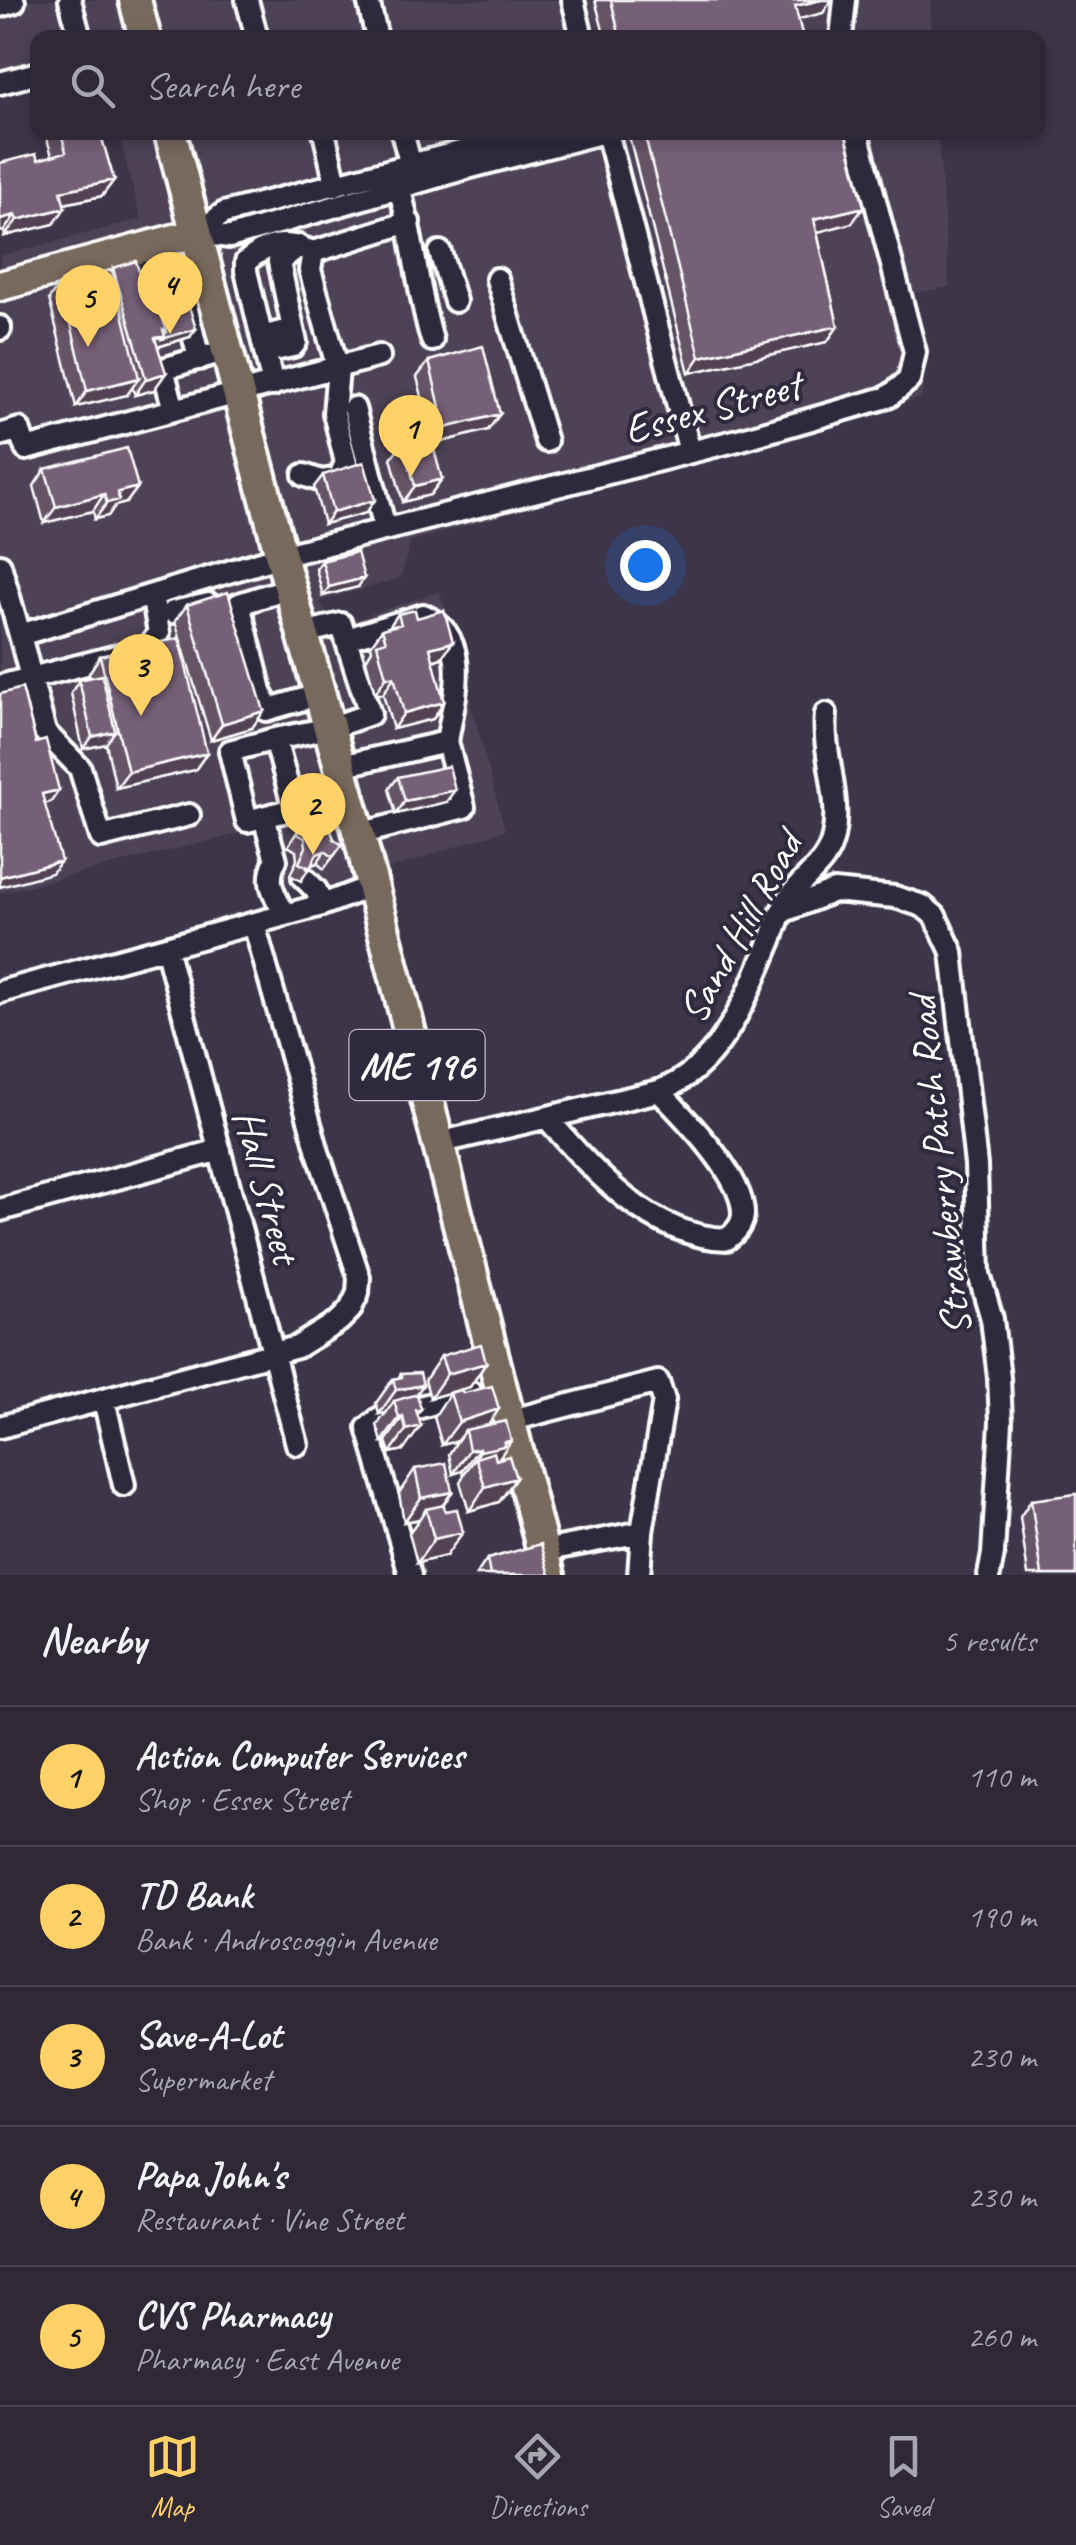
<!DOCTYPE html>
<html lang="en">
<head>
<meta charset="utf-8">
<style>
	:root { --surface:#2e2837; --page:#3a3442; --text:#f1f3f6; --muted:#a7a6ad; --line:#494452; --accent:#ffd166 }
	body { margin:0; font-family:Caveat,sans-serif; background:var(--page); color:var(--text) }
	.you { position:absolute; left:645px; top:565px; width:35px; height:35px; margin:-25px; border:8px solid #fff; border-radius:50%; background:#1a73e8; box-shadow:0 0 0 15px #1a73e833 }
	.badge { display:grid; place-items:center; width:65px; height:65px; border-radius:50%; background:var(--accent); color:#111; font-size:32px; font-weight:700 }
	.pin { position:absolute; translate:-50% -82px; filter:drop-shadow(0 2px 5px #0008) }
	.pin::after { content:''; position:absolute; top:52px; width:35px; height:30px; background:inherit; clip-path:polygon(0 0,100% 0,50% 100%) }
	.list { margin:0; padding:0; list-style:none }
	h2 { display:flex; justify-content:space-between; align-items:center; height:130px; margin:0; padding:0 40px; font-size:42px }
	h2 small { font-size:32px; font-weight:400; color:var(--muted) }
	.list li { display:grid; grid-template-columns:65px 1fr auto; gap:30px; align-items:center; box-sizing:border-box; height:140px; padding:0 40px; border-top:2px solid var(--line) }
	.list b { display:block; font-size:38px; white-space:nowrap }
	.list p { margin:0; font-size:32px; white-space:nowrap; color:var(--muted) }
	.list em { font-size:32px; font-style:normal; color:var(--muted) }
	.icon { flex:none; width:55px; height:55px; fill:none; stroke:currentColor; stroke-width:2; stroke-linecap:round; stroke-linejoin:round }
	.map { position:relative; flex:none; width:1076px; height:1575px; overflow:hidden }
	.search { position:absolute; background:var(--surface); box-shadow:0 5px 15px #0003; left:30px; right:30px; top:30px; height:110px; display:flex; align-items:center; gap:25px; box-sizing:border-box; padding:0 35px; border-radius:20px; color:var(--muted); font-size:38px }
	.sheet { height:830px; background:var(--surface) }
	nav { display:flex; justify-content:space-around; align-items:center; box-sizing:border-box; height:140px; border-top:2px solid var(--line); background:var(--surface); font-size:28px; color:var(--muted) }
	nav a { display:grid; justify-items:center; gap:5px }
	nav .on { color:var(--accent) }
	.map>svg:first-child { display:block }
	.built { fill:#4e4257 }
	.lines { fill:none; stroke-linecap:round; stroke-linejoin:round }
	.minor-casing { stroke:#fff; stroke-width:28 }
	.major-casing { stroke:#fff; stroke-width:35 }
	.highway-casing { stroke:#fff; stroke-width:38 }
	.minor { stroke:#2f2a3d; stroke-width:20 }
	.major { stroke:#77695c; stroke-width:28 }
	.highway { stroke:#77695c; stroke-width:30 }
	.wall { fill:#655366; stroke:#fff; stroke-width:2.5 }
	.shaded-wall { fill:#534353; stroke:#fff; stroke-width:2.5 }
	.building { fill:#766077; stroke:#fff; stroke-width:2.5 }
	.labels { text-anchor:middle; stroke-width:8; stroke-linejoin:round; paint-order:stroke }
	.shield { fill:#2f2a3d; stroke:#c1bfc5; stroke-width:2.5 }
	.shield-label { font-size:40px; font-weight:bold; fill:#fff }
	.street-label { font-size:42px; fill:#fff; stroke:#2f2a3d }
</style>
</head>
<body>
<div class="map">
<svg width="1076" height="1575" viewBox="0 0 1076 1575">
	<rect width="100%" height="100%" fill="#3d3549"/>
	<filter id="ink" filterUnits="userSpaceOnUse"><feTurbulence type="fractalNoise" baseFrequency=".01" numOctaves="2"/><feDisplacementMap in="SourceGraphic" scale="20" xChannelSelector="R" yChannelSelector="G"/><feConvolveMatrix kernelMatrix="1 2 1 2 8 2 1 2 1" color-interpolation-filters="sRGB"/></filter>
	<g filter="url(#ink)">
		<!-- built -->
		<path class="built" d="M0,0H930L932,37L38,38L37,61L0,70Z
			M118,133H938L949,287L914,293L925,364L922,398L411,541L401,578L320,601L333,627L440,591L505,830L349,883L278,889L257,829L0,893V256L141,219Z"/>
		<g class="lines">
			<!-- minor casing -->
			<g class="minor-casing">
				<path id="minor" d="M70,0L80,38
					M247,0L257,38
					M368,0L377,38
					M573,0L582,38
					M0,6L14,2
					M841,38L845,0
					M0,83L38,73
					M324,132L336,185
					M402,132L411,166
					M607,132L690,452
					M399,188C414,238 417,290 432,340
					M197,233L230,237L467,168L604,132
					M197,233L224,213L538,132
					M135,250L151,301L209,280
					M440,252L455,301
					M497,279L546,441
					M182,289L199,359
					M0,327V329
					M262,337L293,329L279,262L299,246
					M265,352L293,346L296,342L293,329
					M273,385L246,271V262C268,242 287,241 313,252
					M354,408L385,528
					M174,410L163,369L227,350
					M0,435L19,429L26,449L379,356
					M304,475L321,481L339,478L346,463L334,413L338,369L310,270L313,252L409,222
					M0,565L20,635
					M290,588L239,604L266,710L321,694
					M173,612L209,604
					M347,639L423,615C474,637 454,699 447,742
					M0,686L148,648L159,633L152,595
					M275,739L330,728L370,714L341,624L303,633
					M341,766L447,742L464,807L359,834
					M294,809L247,821L230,751L275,739L294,809L348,798
					M189,815L101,837L80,768L45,732L20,635L281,556L742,439L888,397L909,380L915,352L857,132
					M264,817L276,860C264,882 275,895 285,915
					M303,877L316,890L322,905
					M782,912L834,891L895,897L923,906L935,916L952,952L976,1165L979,1274L992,1319L999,1378L1001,1422L993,1554L989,1575
					M166,947L297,1444
					M0,992L322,905L372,886
					M659,1091C721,1068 747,996 771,940C776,927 780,910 789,898C804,875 827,866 833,837C842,796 822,755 826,714
					M437,1146L455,1139L659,1091C684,1117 744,1177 743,1214C743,1225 735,1233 727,1239C650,1237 593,1171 547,1118
					M0,1210L220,1150
					M104,1400L124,1485
					M508,1421L658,1382L664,1400L642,1532L639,1575
					M0,1427L297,1347L339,1321L350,1310L358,1293L359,1277L318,1152L254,924
					M543,1551L642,1532
					M410,1575L368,1428L380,1418L471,1393"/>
			</g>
			<!-- major casing -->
			<g class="major-casing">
				<path id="major" d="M0,286L197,233"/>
			</g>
			<!-- highway casing -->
			<g class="highway-casing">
				<path id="highway" d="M135,0L145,38
					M170,132L281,556L359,834L549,1575"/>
			</g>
			<!-- minor -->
			<use href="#minor" class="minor"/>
			<!-- major -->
			<use href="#major" class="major"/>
			<!-- highway -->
			<use href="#highway" class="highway"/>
		</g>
		<!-- wall -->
		<path class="wall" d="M595,0H832L823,13L798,19L803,38H605Z
			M45,132H100L114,180L102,196L64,204L54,224L5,236L4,231L38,160L52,156Z
			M628,132H845L852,223L817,232L838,326L827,342L689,373Z
			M113,268L161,314L190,337L158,347L154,390L135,395L132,387L127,395L76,407L49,299L61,282L112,270Z
			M429,361L488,430L434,444L417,377Z
			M403,442L442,479L430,495L403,502L391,458Z
			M45,469L138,487L126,503L115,506L108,516L95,519L93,511L44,523L34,486Z
			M323,475L366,513L324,524L314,487Z
			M322,561L358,587L323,596L316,569Z
			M187,605L252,728L211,740L175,621Z
			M398,614L417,618L441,658L433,661L444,702L433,719L393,729L383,694H375L366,660L372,650L371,645L382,629L389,627Z
			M100,656L207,753L195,770L116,788L106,744L83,749L71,693L79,680L90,678L89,673Z
			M398,777L446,802L396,814L389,789Z
			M323,819L331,831L334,839L342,845L324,869L317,863L311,865L301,881L290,875L297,860L296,851L288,846L302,824L311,829L318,826Z
			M441,1356L486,1363L470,1387L430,1398L425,1380Z
			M401,1374L416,1395L417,1415L404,1450L390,1453L386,1441L382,1442L377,1425L386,1413L379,1414L376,1403L393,1379L398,1378Z
			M450,1393L488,1425L498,1459L516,1478L499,1502L469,1511L460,1482L464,1475L462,1471L453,1474L449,1454L457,1441L442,1445L434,1417Z
			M415,1469L452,1492L443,1505L446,1556L417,1563L409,1533L419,1519L404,1522L399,1493Z
			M1031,1500L1076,1575H1028L1020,1517Z
			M487,1559L550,1575H476Z"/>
		<!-- shaded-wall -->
		<path class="shaded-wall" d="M821,0H832L823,13L784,23L795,6Z
			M114,180L102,196L49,207L61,191Z
			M864,207L852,223L803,236L814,219Z
			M65,208L54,224L5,236L17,220Z
			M15,215L4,231L0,232V219Z
			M838,326L827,342L689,373L700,357Z
			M196,329L190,337L157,347L155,338L163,330Z
			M166,373L154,390L135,395L146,379Z
			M139,378L127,395L76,407L87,391Z
			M500,414L488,430L434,444L445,428Z
			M442,479L430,495L403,502L415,486Z
			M138,487L126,503L115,506L108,516L95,519L107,503L118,492Z
			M104,494L93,511L44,523L56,507Z
			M375,500L366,513L324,524L333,512Z
			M364,578L358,587L323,596L329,587Z
			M453,642L441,658L418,665L430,648Z
			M386,677H394L383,694H375Z
			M444,702L433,719L393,729L404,713Z
			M264,711L252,728L211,740L222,724Z
			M115,731L106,744L83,749L92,737Z
			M207,753L195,770L116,788L128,772Z
			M59,790L51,802L34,807L42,794Z
			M455,790L446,802L396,814L405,801Z
			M325,851L317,863L308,867L317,854Z
			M61,861L52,873L0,887V877Z
			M486,1363L470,1387L430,1398L447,1374Z
			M423,1385L406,1409L394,1401L386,1413L379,1414L396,1390Z
			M421,1409L407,1429L421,1426L404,1450L390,1453L406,1430L416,1410Z
			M499,1409L483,1433L465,1430L457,1441L442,1445L459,1422Z
			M403,1417L386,1441L382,1442L399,1418Z
			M511,1441L494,1465L476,1458L463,1475L480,1451Z
			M479,1448L462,1471L453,1474L469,1450Z
			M516,1478L499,1502L469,1511L485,1487Z
			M452,1492L435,1516L426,1509L419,1519L404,1522L421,1498Z
			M463,1532L446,1556L417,1563L434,1539Z"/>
		<!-- building -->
		<path class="building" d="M611,0H821L795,6L803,38H620Z
			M61,132H100L114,180L61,191L65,208L17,220L15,215L0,219V163L36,154L38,160L66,152Z
			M644,132H845L864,207L814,219L838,326L700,357Z
			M136,261L147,300L159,306L167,331L163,330L165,336L155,338L166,373L146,379L113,268Z
			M112,270L139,378L87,391L61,282Z
			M189,306L196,329L162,339L167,331L161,314Z
			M483,346L500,414L445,428L429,361Z
			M430,435L442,479L415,486L403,442Z
			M127,448L138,487L118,492L119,500L107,503L104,494L56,507L45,469Z
			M364,462L375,500L333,512L323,475Z
			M357,552L364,578L329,587L322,561Z
			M228,592L264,711L222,724L187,605Z
			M415,610L417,618L444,610L453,642L430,648L444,702L404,713L394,677H386L377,644L386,641L382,629L401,624L398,614Z
			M179,638L207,753L128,772L100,656Z
			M102,675L115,731L92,737L79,680Z
			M22,688L36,743L46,740L59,790L42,794L61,861L0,877V694Z
			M449,766L455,790L405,801L398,777Z
			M323,819L334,825L331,831L334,839L342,845L333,857L325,851L317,854L310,868L299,863L306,847L305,838L297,834L302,824L311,829L319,825Z
			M481,1344L486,1363L447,1374L441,1356Z
			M420,1373L423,1385L396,1390L393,1379L402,1377L401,1374Z
			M492,1386L499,1409L459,1422L450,1393L460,1390L464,1393Z
			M417,1394L421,1409L416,1410L421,1426L406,1430L403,1417L399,1418L394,1401Z
			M506,1421L511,1441L504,1442V1446L480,1451L479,1448L469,1450L465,1430Z
			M494,1452L496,1460L509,1456L516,1478L485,1487L476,1458Z
			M446,1463L452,1492L421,1498L415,1469Z
			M1076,1494V1575H1042L1031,1500Z
			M444,1505L445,1511L457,1509L463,1532L434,1539L426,1509Z
			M541,1544L550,1575H490L487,1559Z"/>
	</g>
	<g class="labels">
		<!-- shield labels -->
		<rect class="shield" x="349.5" y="1030" width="135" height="70" rx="8"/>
		<g class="shield-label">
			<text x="417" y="1079">ME 196</text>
		</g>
		<!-- street labels -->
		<g class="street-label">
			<text transform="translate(712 406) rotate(-15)" y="15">Essex Street</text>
			<text transform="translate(739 927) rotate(-61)" y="15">Sand Hill Road</text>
			<text transform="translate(938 1166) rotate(-96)" y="15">Strawberry Patch Road</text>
			<text transform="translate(268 1186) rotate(75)" y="15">Hall Street</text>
		</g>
	</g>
</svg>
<div class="you"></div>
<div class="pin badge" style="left:411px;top:477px">1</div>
<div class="pin badge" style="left:313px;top:855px">2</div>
<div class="pin badge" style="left:141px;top:716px">3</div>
<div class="pin badge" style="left:170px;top:334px">4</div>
<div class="pin badge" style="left:88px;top:347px">5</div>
<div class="search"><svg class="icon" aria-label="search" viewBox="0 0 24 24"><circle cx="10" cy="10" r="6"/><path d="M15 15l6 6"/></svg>Search here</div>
</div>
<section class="sheet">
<h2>Nearby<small>5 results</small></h2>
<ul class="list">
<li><span class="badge">1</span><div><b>Action Computer Services</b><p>Shop · Essex Street</p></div><em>110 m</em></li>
<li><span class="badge">2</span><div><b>TD Bank</b><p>Bank · Androscoggin Avenue</p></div><em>190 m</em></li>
<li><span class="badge">3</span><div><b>Save-A-Lot</b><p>Supermarket</p></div><em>230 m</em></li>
<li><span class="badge">4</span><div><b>Papa John's</b><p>Restaurant · Vine Street</p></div><em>230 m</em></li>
<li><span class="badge">5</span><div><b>CVS Pharmacy</b><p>Pharmacy · East Avenue</p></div><em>260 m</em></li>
</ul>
</section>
<nav>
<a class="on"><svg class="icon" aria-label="map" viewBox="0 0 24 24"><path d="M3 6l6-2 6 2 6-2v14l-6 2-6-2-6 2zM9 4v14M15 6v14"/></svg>Map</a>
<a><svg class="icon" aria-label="directions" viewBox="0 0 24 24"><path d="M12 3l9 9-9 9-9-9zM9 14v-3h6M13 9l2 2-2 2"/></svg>Directions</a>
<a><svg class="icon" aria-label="saved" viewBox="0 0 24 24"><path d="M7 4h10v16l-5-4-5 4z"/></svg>Saved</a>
</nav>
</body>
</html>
